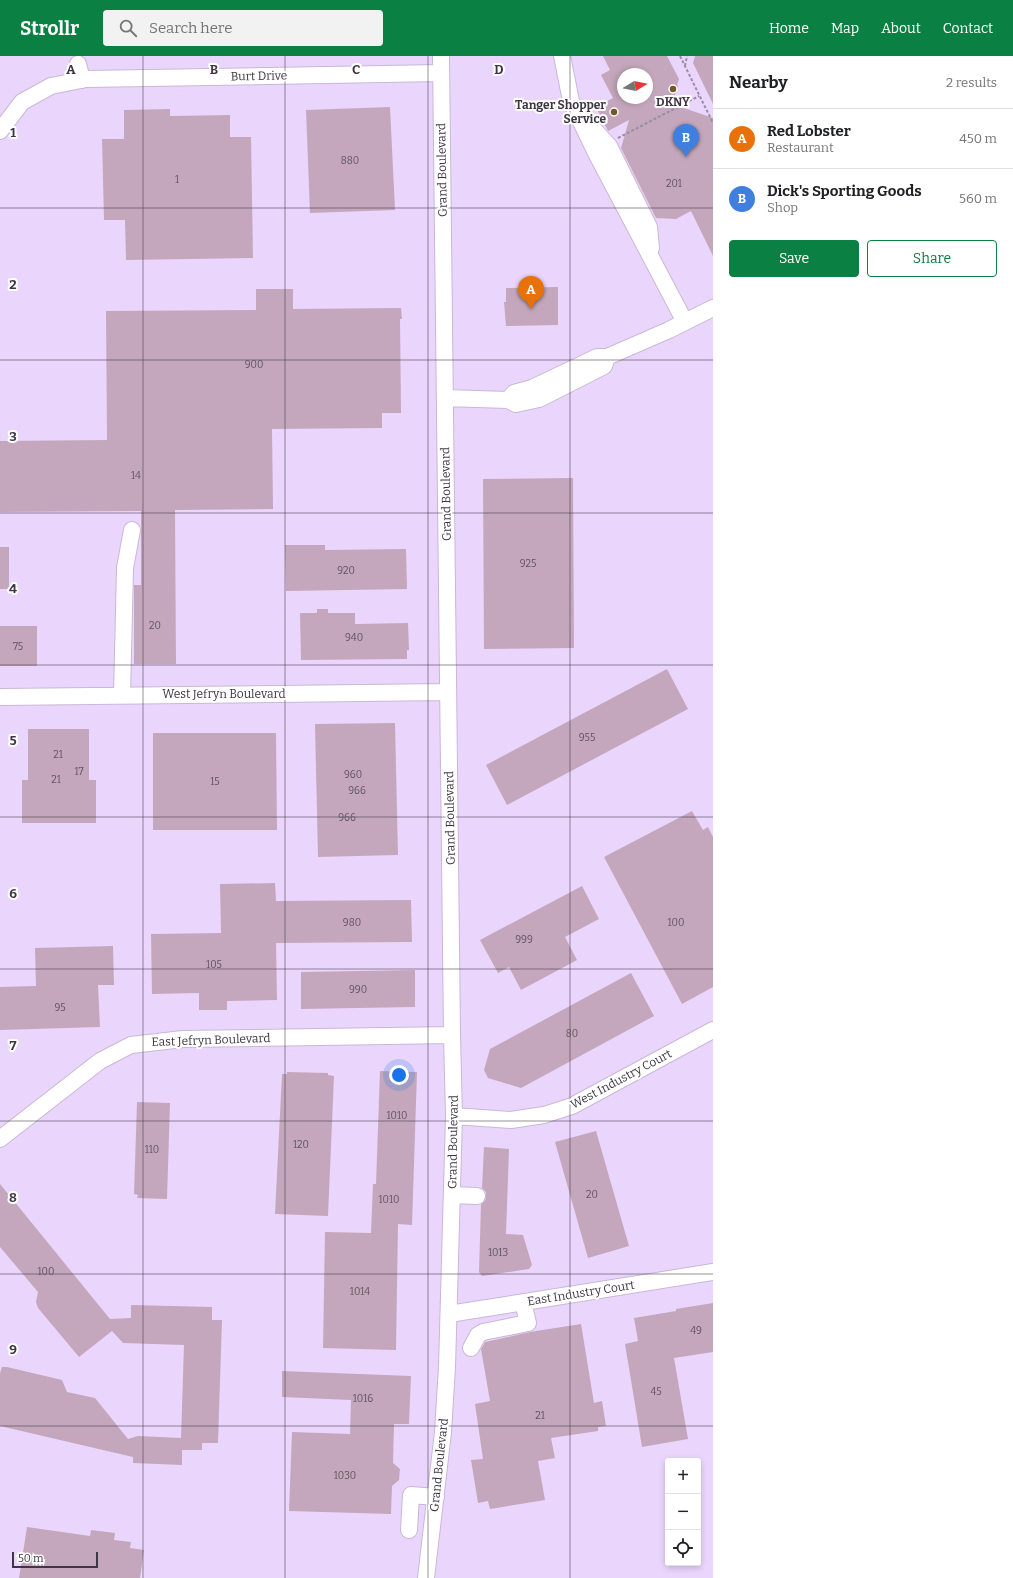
<!DOCTYPE html>
<html lang="en">
<head>
<meta charset="utf-8">
<style>
	:root { --surface:#fff; --page:#f2f2f2; --text:#202124; --muted:#757577; --line:#e0e0e0; --accent:#0b8043 }
	body { margin:0; font-family:Bitter,serif; background:var(--page); color:var(--text) }
	.controls { position:absolute; right:12px; bottom:12px; display:grid; overflow:hidden; border-radius:4px; box-shadow:0 2px 6px #0003 }
	.controls button { width:36px; height:36px; display:grid; place-items:center; padding:0; border:0; border-bottom:1px solid var(--line); background:var(--surface); color:var(--text); font:20px sans-serif }
	.compass { position:absolute; left:617px; top:12px; width:36px; height:36px; border-radius:50%; background:var(--surface); box-shadow:0 2px 6px #0003; rotate:80deg }
	.scale { position:absolute; left:12px; bottom:10px; width:86px; box-sizing:border-box; padding-left:4px; border:2px solid #3e3743; border-top:0; font-size:11px; line-height:14px; white-space:nowrap; color:#3e3743; -webkit-text-stroke:3px #fff; paint-order:stroke }
	.you { position:absolute; left:399px; top:1019px; width:14px; height:14px; margin:-10px; border:3px solid #fff; border-radius:50%; background:#1a73e8; box-shadow:0 0 0 6px #1a73e833 }
	.badge { display:grid; place-items:center; width:26px; height:26px; border-radius:50%; background:var(--accent); color:#fff; font-size:13px; font-weight:700 }
	.pin { position:absolute; translate:-50% -33px; filter:drop-shadow(0 1px 2px #0008) }
	.pin::after { content:''; position:absolute; top:21px; width:14px; height:12px; background:inherit; clip-path:polygon(0 0,100% 0,50% 100%) }
	.list { margin:0; padding:0; list-style:none }
	h2 { display:flex; justify-content:space-between; align-items:center; height:52px; margin:0; padding:0 16px; font-size:17px }
	h2 small { font-size:13px; font-weight:400; color:var(--muted) }
	.list li { display:grid; grid-template-columns:26px 1fr auto; gap:12px; align-items:center; box-sizing:border-box; height:60px; padding:0 16px; border-top:1px solid var(--line) }
	.list b { display:block; font-size:15px; white-space:nowrap }
	.list p { margin:0; font-size:13px; white-space:nowrap; color:var(--muted) }
	.list em { font-size:13px; font-style:normal; color:var(--muted) }
	.actions { display:flex; gap:8px; padding:12px 16px }
	.actions a { flex:1; padding:9px 0; border:1px solid var(--accent); border-radius:4px; text-align:center; font-size:14px; color:var(--accent) }
	.actions .main { background:var(--accent); color:#fff }
	.icon { flex:none; width:22px; height:22px; fill:none; stroke:currentColor; stroke-width:2; stroke-linecap:round; stroke-linejoin:round }
	.map { position:relative; flex:none; width:713px; height:1522px; overflow:hidden }
	header { display:flex; align-items:center; gap:24px; box-sizing:border-box; height:56px; padding:0 20px; background:var(--accent); color:#fff }
	header strong { font-size:19px }
	nav { display:flex; gap:22px; margin-inline-start:auto; font-size:14px }
	.search { width:280px; height:36px; background:var(--page); display:flex; align-items:center; gap:10px; box-sizing:border-box; padding:0 14px; border-radius:4px; color:var(--muted); font-size:15px }
	main { display:flex }
	aside { flex:1; background:var(--surface) }
	.map>svg:first-child { display:block }
	.built { fill:#ead6fc; fill-rule:evenodd }
	.building { fill:#c4a7bc; fill-rule:evenodd }
	.lines { fill:none; stroke-linecap:round; stroke-linejoin:round }
	.minor-casing { stroke:#c8b8d6; stroke-width:18 }
	.path { stroke:#998ea1; stroke-width:2; stroke-dasharray:3 2; stroke-linecap:butt }
	.minor { stroke:#fff; stroke-width:16 }
	.grid { fill:none; stroke:#3e3743; stroke-width:1; stroke-opacity:0.55 }
	.poi-dot { fill:#74582b; stroke:#fff; stroke-width:1.5 }
	.labels { text-anchor:middle; stroke-width:4; stroke-linejoin:round; paint-order:stroke }
	.number-label { font-size:10px; fill:#605361 }
	.street-label { font-size:12px; fill:#3e3743; stroke:#fff }
	.poi-label { font-size:12px; font-weight:bold; fill:#3e3743; stroke:#fff }
	.grid-label { font-size:13px; text-anchor:middle; font-weight:bold; fill:#3e3743; stroke:#fff; stroke-width:4; stroke-linejoin:round; paint-order:stroke }
</style>
</head>
<body>
<header>
<strong>Strollr</strong>
<div class="search"><svg class="icon" aria-label="search" viewBox="0 0 24 24"><circle cx="10" cy="10" r="6"/><path d="M15 15l6 6"/></svg>Search here</div>
<nav><a>Home</a><a>Map</a><a>About</a><a>Contact</a></nav>
</header>
<main>
<div class="map">
<svg width="713" height="1522" viewBox="0 0 713 1522">
	<rect width="100%" height="100%" fill="#f2e4fe"/>
	<!-- built -->
	<path class="built" d="M0,0H713V1522H0ZM623,18H647V42H623ZM668,1405H698V1507H668Z"/>
	<!-- building -->
	<path class="building" d="M603,0H667L679,23L677,29L678,30L672,48L713,62V200L691,155L676,163L656,162L621,92L629,64L608,75L596,51L613,42L601,19L610,14ZM623,18H647V42H623Z
		M695,0H713V48L693,7Z
		M390,51L395,154L310,157L306,54Z
		M170,53V60L230,59V81H251L253,202L126,204L125,164H104L102,83H124V54Z
		M558,231V269L506,270L504,246H506V232Z
		M256,233H293V253L401,252L402,263H400L401,357H382V372L272,373L273,453L175,454L176,608H134V529H141V455L0,456V385L107,384L106,255L256,254Z
		M573,422L574,592L484,593L483,423Z
		M285,489H325V494L406,493L407,533L286,535Z
		M0,491H9V533H0Z
		M317,553H328V557H355V568L408,567L409,594H407V603L301,604L300,557H317Z
		M0,570H37V610H0Z
		M667,613L688,653L507,749L486,709Z
		M395,667L398,799L318,801L315,668Z
		M28,673H89V724H96V767H22V724H28Z
		M153,677H276L277,774H153Z
		M692,755L703,774L708,771L713,781V931L682,948L604,801Z
		M275,827L276,845L411,844L412,886L276,887L277,944L227,945V954H199V937L152,938L151,878L221,877L220,828Z
		M582,830L599,863L565,881L577,904L521,934L509,911L498,917L480,884Z
		M113,890L114,929H98L100,971L0,974V931L36,930L35,892Z
		M415,914V951L301,953V916Z
		M631,917L654,960L521,1032L488,1022L484,1014L490,993Z
		M380,1015L417,1016L412,1169L398,1168L396,1294L323,1292L325,1176L371,1177L373,1128H376Z
		M287,1016L328,1017V1019L334,1020L328,1160L275,1158L282,1018H287Z
		M137,1046L170,1047L167,1143L137,1142L138,1139L134,1138Z
		M596,1075L629,1190L588,1202L555,1086Z
		M484,1091L509,1093L506,1178L523,1179L532,1209L529,1213L482,1220L479,1216L481,1148L485,1145L486,1141V1136L482,1132Z
		M0,1128L110,1263L131,1262V1249L212,1251V1264H222L218,1387H202V1394H182V1409L133,1407V1401L0,1370V1317L2,1311H7L62,1324L67,1336L95,1342L128,1383L138,1380L181,1382L184,1289L123,1287L112,1275L79,1301L38,1252L36,1246L38,1236L0,1191Z
		M713,1247V1296L674,1302L688,1383L642,1391L625,1288L638,1285L634,1262L676,1255V1253Z
		M581,1268L594,1347L602,1345L606,1370L598,1371V1375L551,1382L555,1402L538,1405L545,1444L490,1453L488,1445L478,1447L471,1404L483,1403L475,1348L490,1345L481,1293L485,1286L530,1276Z
		M282,1315L411,1320L409,1368H394L393,1407L400,1413L399,1424L392,1430L391,1458L289,1455L292,1376L350,1378L351,1344L282,1341Z
		M27,1471L90,1480L91,1474L115,1477L114,1484L131,1486L130,1492L144,1494L140,1522H19Z"/>
	<g class="lines">
		<!-- minor casing -->
		<g class="minor-casing">
			<path id="minor" d="M562,0L571,45L596,97L685,266
				M78,8L82,24
				M586,65L609,90L649,171L651,192
				M0,75L22,46L51,30L86,23L441,17
				M445,342L508,344L516,348L539,343L604,310L607,301
				M508,344L514,337L532,332L597,301H607L669,274L713,252
				M122,639L125,512L132,474
				M0,641L448,636
				M454,1060L511,1064L544,1059L572,1050L713,974
				M0,1083L100,1005L131,989L183,983L452,979
				M452,1139L477,1140
				M449,1258L713,1216
				M471,1292L478,1279L483,1276L528,1267L523,1246
				M409,1474L411,1439L436,1441
				M426,1522L443,1376L447,1311L454,1060L452,979L441,0"/>
		</g>
		<!-- path -->
		<path class="path" d="M680,0L713,67
			M685,10L687,0
			M618,82L699,40"/>
		<!-- minor -->
		<use href="#minor" class="minor"/>
	</g>
	<!-- grid -->
	<path class="grid" d="M143,0V1522M285,0V1522M428,0V1522M570,0V1522M0,152H713M0,304H713M0,457H713M0,609H713M0,761H713M0,913H713M0,1065H713M0,1218H713M0,1370H713"/>
	<!-- markers -->
	<g class="poi-dot">
		<circle cx="673" cy="33" r="4"/>
		<circle cx="614" cy="56" r="4"/>
	</g>
	<g class="labels">
		<!-- number labels -->
		<g class="number-label">
			<text x="350" y="108">880</text>
			<text x="177" y="127">1</text>
			<text x="674" y="131">201</text>
			<text x="254" y="312">900</text>
			<text x="136" y="423">14</text>
			<text x="528" y="511">925</text>
			<text x="346" y="518">920</text>
			<text x="155" y="573">20</text>
			<text x="354" y="585">940</text>
			<text x="18" y="594">75</text>
			<text x="587" y="685">955</text>
			<text x="58" y="702">21</text>
			<text x="79" y="719">17</text>
			<text x="353" y="722">960</text>
			<text x="56" y="727">21</text>
			<text x="215" y="729">15</text>
			<text x="357" y="738">966</text>
			<text x="347" y="765">966</text>
			<text x="352" y="870">980</text>
			<text x="676" y="870">100</text>
			<text x="524" y="887">999</text>
			<text x="214" y="912">105</text>
			<text x="358" y="937">990</text>
			<text x="60" y="955">95</text>
			<text x="572" y="981">80</text>
			<text x="397" y="1063">1010</text>
			<text x="301" y="1092">120</text>
			<text x="152" y="1097">110</text>
			<text x="592" y="1142">20</text>
			<text x="389" y="1147">1010</text>
			<text x="498" y="1200">1013</text>
			<text x="46" y="1219">100</text>
			<text x="360" y="1239">1014</text>
			<text x="696" y="1278">49</text>
			<text x="656" y="1339">45</text>
			<text x="363" y="1346">1016</text>
			<text x="540" y="1363">21</text>
			<text x="345" y="1423">1030</text>
		</g>
		<!-- street labels -->
		<g class="street-label">
			<text transform="translate(259 20) rotate(-1)" y="4">Burt Drive</text>
			<text transform="translate(442 114) rotate(-91)" y="4">Grand Boulevard</text>
			<text transform="translate(446 438) rotate(-91)" y="4">Grand Boulevard</text>
			<text x="224" y="642">West Jefryn Boulevard</text>
			<text transform="translate(450 762) rotate(-91)" y="4">Grand Boulevard</text>
			<text transform="translate(211 984) rotate(-2)" y="4">East Jefryn Boulevard</text>
			<text transform="translate(621 1023) rotate(-28)" y="4">West Industry Court</text>
			<text transform="translate(453 1086) rotate(-89)" y="4">Grand Boulevard</text>
			<text transform="translate(581 1237) rotate(-9)" y="4">East Industry Court</text>
			<text transform="translate(439 1409) rotate(-84)" y="4">Grand Boulevard</text>
		</g>
		<!-- poi labels -->
		<g class="poi-label">
			<text x="673" y="50">DKNY</text>
			<text x="606" y="53" text-anchor="end">Tanger Shopper<tspan x="606" dy="14">Service</tspan></text>
		</g>
	</g>
	<g class="grid-label">
		<text x="71" y="18">A</text>
		<text x="214" y="18">B</text>
		<text x="356" y="18">C</text>
		<text x="499" y="18">D</text>
		<text x="13" y="81">1</text>
		<text x="13" y="233">2</text>
		<text x="13" y="385">3</text>
		<text x="13" y="537">4</text>
		<text x="13" y="689">5</text>
		<text x="13" y="842">6</text>
		<text x="13" y="994">7</text>
		<text x="13" y="1146">8</text>
		<text x="13" y="1298">9</text>
	</g>
</svg>
<div class="controls">
<button>+</button>
<button>−</button>
<button><svg class="icon" aria-label="locate" viewBox="0 0 24 24"><circle cx="12" cy="12" r="6"/><path d="M12 2v4M12 18v4M2 12h4M18 12h4"/></svg></button>
</div>
<svg class="compass" viewBox="-18 -18 36 36"><path d="M0-13l5 13h-10z" fill="#e53935"/><path d="M0 13l5-13h-10z" fill="#757577"/></svg>
<div class="scale">50 m</div>
<div class="you"></div>
<div class="pin badge" style="left:531px;top:253px;background:#e8710a">A</div>
<div class="pin badge" style="left:686px;top:101px;background:#3f7fe0">B</div>
</div>
<aside>
<h2>Nearby<small>2 results</small></h2>
<ul class="list">
<li><span class="badge" style="background:#e8710a">A</span><div><b>Red Lobster</b><p>Restaurant</p></div><em>450 m</em></li>
<li><span class="badge" style="background:#3f7fe0">B</span><div><b>Dick's Sporting Goods</b><p>Shop</p></div><em>560 m</em></li>
</ul>
<div class="actions"><a class="main">Save</a><a>Share</a></div>
</aside>
</main>
</body>
</html>
